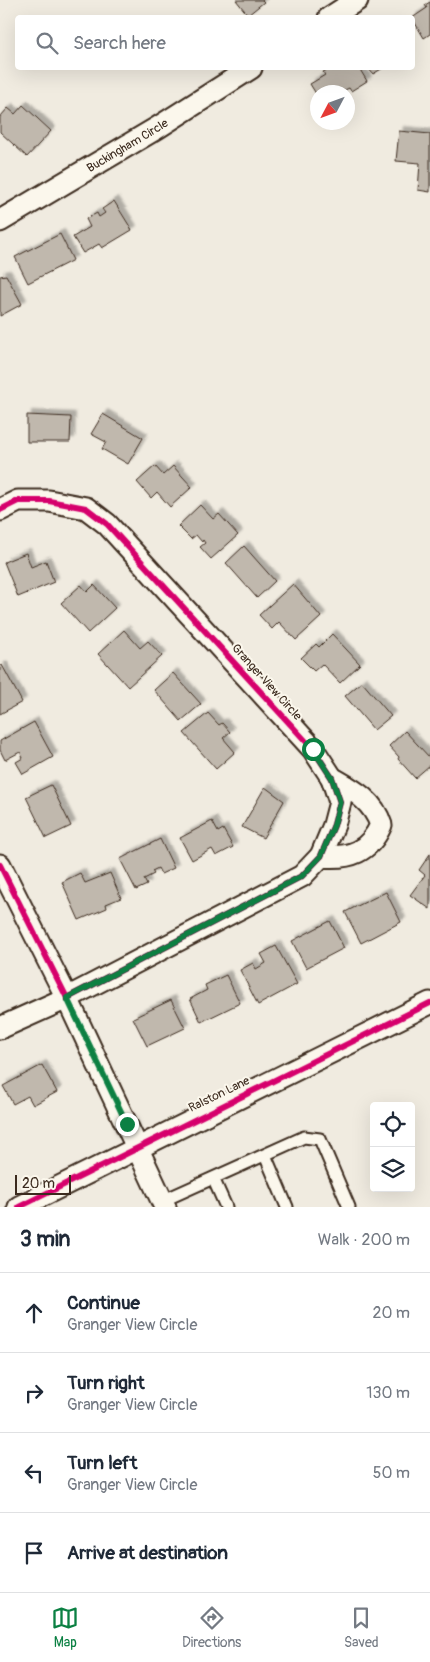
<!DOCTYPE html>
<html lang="en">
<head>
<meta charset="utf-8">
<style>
	:root { --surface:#fff; --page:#f6f6f7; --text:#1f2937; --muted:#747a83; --line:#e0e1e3; --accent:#0b8043 }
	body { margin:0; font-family:Pangolin,sans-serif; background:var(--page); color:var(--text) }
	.controls { position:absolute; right:15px; bottom:15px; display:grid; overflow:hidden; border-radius:5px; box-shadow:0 5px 20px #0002 }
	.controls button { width:45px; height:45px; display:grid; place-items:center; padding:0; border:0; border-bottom:1px solid var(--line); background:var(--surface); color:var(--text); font:25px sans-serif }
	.compass { position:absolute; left:310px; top:85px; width:45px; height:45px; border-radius:50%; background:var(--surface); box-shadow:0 5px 20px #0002; rotate:229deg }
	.scale { position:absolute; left:15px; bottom:12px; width:56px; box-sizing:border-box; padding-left:5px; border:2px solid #3b2a1e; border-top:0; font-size:14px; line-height:18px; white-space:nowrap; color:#3b2a1e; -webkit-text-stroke:4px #fbf7ec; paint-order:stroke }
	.stop { position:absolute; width:15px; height:15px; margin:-11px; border:4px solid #0b8043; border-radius:50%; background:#fff }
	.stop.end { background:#0b8043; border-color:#fff; box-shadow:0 1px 5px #0008 }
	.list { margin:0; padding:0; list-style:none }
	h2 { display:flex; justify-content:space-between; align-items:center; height:65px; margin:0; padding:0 20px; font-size:21px }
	h2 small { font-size:16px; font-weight:400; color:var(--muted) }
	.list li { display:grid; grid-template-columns:32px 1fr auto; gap:15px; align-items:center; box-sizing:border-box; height:80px; padding:0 20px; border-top:1px solid var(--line) }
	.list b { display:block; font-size:19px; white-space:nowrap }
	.list p { margin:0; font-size:16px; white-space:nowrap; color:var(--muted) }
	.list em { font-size:16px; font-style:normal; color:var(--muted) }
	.icon { flex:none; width:28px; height:28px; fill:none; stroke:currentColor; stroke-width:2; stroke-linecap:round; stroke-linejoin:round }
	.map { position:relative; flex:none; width:430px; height:1207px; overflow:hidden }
	.search { position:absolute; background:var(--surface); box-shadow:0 5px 20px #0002; left:15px; right:15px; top:15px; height:55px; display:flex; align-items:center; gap:12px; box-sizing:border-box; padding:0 18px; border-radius:5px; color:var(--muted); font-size:19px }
	.sheet { height:385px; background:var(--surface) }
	nav { display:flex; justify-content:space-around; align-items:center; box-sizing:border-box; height:70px; border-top:1px solid var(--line); background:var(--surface); font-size:14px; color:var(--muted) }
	nav a { display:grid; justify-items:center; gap:2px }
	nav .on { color:var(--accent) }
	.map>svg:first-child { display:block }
	.building { fill:#c0b8ad; stroke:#3b2a1e; filter:url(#shadow) }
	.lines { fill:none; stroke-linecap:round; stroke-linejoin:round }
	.service-casing { stroke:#3b2a1e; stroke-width:15 }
	.minor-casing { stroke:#3b2a1e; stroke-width:25 }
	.service { stroke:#fbf7ec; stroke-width:11 }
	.minor { stroke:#fbf7ec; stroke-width:21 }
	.cycleway-casing { stroke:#fbf7ec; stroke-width:9 }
	.cycleway { stroke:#d6006c; stroke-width:6 }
	.route { stroke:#0b8043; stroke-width:6 }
	.labels { text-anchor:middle; stroke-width:4; stroke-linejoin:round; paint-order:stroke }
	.street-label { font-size:12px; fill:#3b2a1e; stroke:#fbf7ec }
</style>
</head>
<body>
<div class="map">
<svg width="430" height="1207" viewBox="0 0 430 1207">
	<defs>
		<filter id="shadow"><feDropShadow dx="4.5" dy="-4.5" stdDeviation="1" flood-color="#0004"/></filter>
	</defs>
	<rect width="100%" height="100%" fill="#f0ebe0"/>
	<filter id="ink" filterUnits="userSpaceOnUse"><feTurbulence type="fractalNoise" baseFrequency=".02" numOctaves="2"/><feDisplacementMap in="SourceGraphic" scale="10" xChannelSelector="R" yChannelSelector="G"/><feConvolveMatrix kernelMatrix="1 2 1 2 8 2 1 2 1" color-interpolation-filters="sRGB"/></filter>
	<g filter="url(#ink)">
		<!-- building -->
		<path class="building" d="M236,0H262L264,2L248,15Z
			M430,2V34L424,38L412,18L427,8L425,5Z
			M331,68H359L367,81L351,91L349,88L341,92H318V97L310,84L325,75L323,72Z
			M368,68H383L373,74Z
			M23,105L51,131L27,157L0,132V117L8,108L15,114Z
			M399,131L430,134V192L418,190L420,163L396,161Z
			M114,201L132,230L102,248L99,244L83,253L73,237L90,227L86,219L97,213L99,217L105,213L102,209Z
			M60,234L73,260L28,283L15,257Z
			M6,275L22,304L0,316V276Z
			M103,414L143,438L128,464L102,449L106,442L91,434Z
			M27,415L71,417L70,442H27Z
			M155,466L163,475L173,466L192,487L170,507L157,492L151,498L137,482Z
			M200,505L213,519L219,514L238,535L211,559L200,547L205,543L203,540L202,542L196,535L191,539L178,526Z
			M244,546L275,581L257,598L226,563Z
			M26,553L31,567L46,561L54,582L18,597L4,562Z
			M293,584L321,617L296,640L279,622L272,629L259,615Z
			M81,585L87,592L94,585L115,608L88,633L61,603Z
			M124,630L140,648L148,641L162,656L128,687L98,654Z
			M332,634L360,664L340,683L322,664L314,671L301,658L316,644L319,647Z
			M2,665L22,702L0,714V667Z
			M173,673L201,704L181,721L154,690Z
			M362,682L391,716L374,730L345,696Z
			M208,713L219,725L222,723L230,732L223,738L235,752L216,769L184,733Z
			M34,722L53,757L23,774L16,762L23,758L20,752L5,760L0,750V741Z
			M405,731L430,758V765L415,778L398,759L399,757L389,746Z
			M51,785L71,826L46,838L26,797Z
			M265,787L284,801L263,838L242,827Z
			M212,821L218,832L223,829L233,847L216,856L212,849L192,860L180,838Z
			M160,839L174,868L161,874L158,868L152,871L154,874L144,879L147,885L136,890L120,859Z
			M430,854V909L410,895L425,875L419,870Z
			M80,873L85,883L110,873L121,898L106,904L107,908L79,920L62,882Z
			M386,892L401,922L361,943L345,912Z
			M330,921L344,948L306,968L292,941Z
			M276,946L297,984L258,1005L240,970L253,963L256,969L266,963L261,954Z
			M226,975L240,1003L201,1022L190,999L207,990L205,985Z
			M171,1000L185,1028L147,1046L133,1018Z
			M42,1065L57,1092L33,1105L28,1096L13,1104L3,1086Z"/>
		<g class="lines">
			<!-- service casing -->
			<g class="service-casing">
				<path id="service" d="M265,1155L287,1207
					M213,1178L226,1207
					M162,1201L304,1137L320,1139L349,1207"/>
			</g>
			<!-- minor casing -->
			<g class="minor-casing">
				<g id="minor">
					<path d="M329,18L357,0"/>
					<path id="s1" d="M0,221L157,128L251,68"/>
					<path d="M0,510L18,501H49L86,508L107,524L313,749L332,778L340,802L334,825L321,856L302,876L67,998L0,865"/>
					<path d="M321,856C350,859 369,852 381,825C373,800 353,790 332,778"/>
					<path d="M0,1028L67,998L165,1207"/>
					<path d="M19,1207L430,1003"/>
				</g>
			</g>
			<!-- service -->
			<use href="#service" class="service"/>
			<!-- minor -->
			<use href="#minor" class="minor"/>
			<!-- cycleway casing -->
			<g class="cycleway-casing">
				<path id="cycleway" d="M0,510L18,501H49L86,508L107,524L313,749L332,778L340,802L334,825L321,856L302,876L67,998L0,865
					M19,1207L430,1003"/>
			</g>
			<!-- cycleway -->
			<use href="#cycleway" class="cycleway"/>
		</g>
	</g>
	<g class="lines" filter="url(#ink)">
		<!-- route -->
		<path class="route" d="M127,1124L67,998L302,876L321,856L334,825L340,802L332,778L313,749"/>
	</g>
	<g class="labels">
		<!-- street labels -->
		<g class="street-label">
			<text dy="4" stroke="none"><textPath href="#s1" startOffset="148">Buckingham Circle</textPath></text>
			<text transform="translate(267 682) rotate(48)" y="4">Granger View Circle</text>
			<text transform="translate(219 1094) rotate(-26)" y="4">Ralston Lane</text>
		</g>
	</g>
</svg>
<div class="controls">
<button><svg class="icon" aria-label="locate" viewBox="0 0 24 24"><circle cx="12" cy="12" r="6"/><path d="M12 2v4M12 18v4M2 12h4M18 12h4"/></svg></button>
<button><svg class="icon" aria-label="layers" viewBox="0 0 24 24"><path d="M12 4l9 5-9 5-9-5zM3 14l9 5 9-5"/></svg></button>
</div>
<svg class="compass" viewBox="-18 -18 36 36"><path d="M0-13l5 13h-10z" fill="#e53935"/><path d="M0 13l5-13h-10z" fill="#747a83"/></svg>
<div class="scale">20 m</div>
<div class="stop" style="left:313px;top:749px"></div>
<div class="stop end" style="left:127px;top:1124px"></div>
<div class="search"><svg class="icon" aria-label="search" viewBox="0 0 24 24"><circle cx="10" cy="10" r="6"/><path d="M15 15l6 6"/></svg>Search here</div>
</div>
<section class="sheet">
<h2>3 min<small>Walk · 200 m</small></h2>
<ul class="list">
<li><svg class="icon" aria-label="ahead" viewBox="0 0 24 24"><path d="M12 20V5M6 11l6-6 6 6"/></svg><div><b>Continue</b><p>Granger View Circle</p></div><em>20 m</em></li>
<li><svg class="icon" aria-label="right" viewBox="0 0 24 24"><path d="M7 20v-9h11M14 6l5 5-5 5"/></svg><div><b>Turn right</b><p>Granger View Circle</p></div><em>130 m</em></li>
<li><svg class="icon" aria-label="left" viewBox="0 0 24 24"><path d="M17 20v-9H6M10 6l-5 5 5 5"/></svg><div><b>Turn left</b><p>Granger View Circle</p></div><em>50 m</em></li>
<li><svg class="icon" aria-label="arrive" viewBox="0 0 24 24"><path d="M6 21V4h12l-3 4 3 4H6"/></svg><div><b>Arrive at destination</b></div></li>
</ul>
</section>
<nav>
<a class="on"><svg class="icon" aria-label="map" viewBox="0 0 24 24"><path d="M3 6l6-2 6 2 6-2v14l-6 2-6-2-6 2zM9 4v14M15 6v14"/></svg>Map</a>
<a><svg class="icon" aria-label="directions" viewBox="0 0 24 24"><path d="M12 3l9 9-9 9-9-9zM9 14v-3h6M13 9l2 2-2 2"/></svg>Directions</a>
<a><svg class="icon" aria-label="saved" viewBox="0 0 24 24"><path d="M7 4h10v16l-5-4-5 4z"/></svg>Saved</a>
</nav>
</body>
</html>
